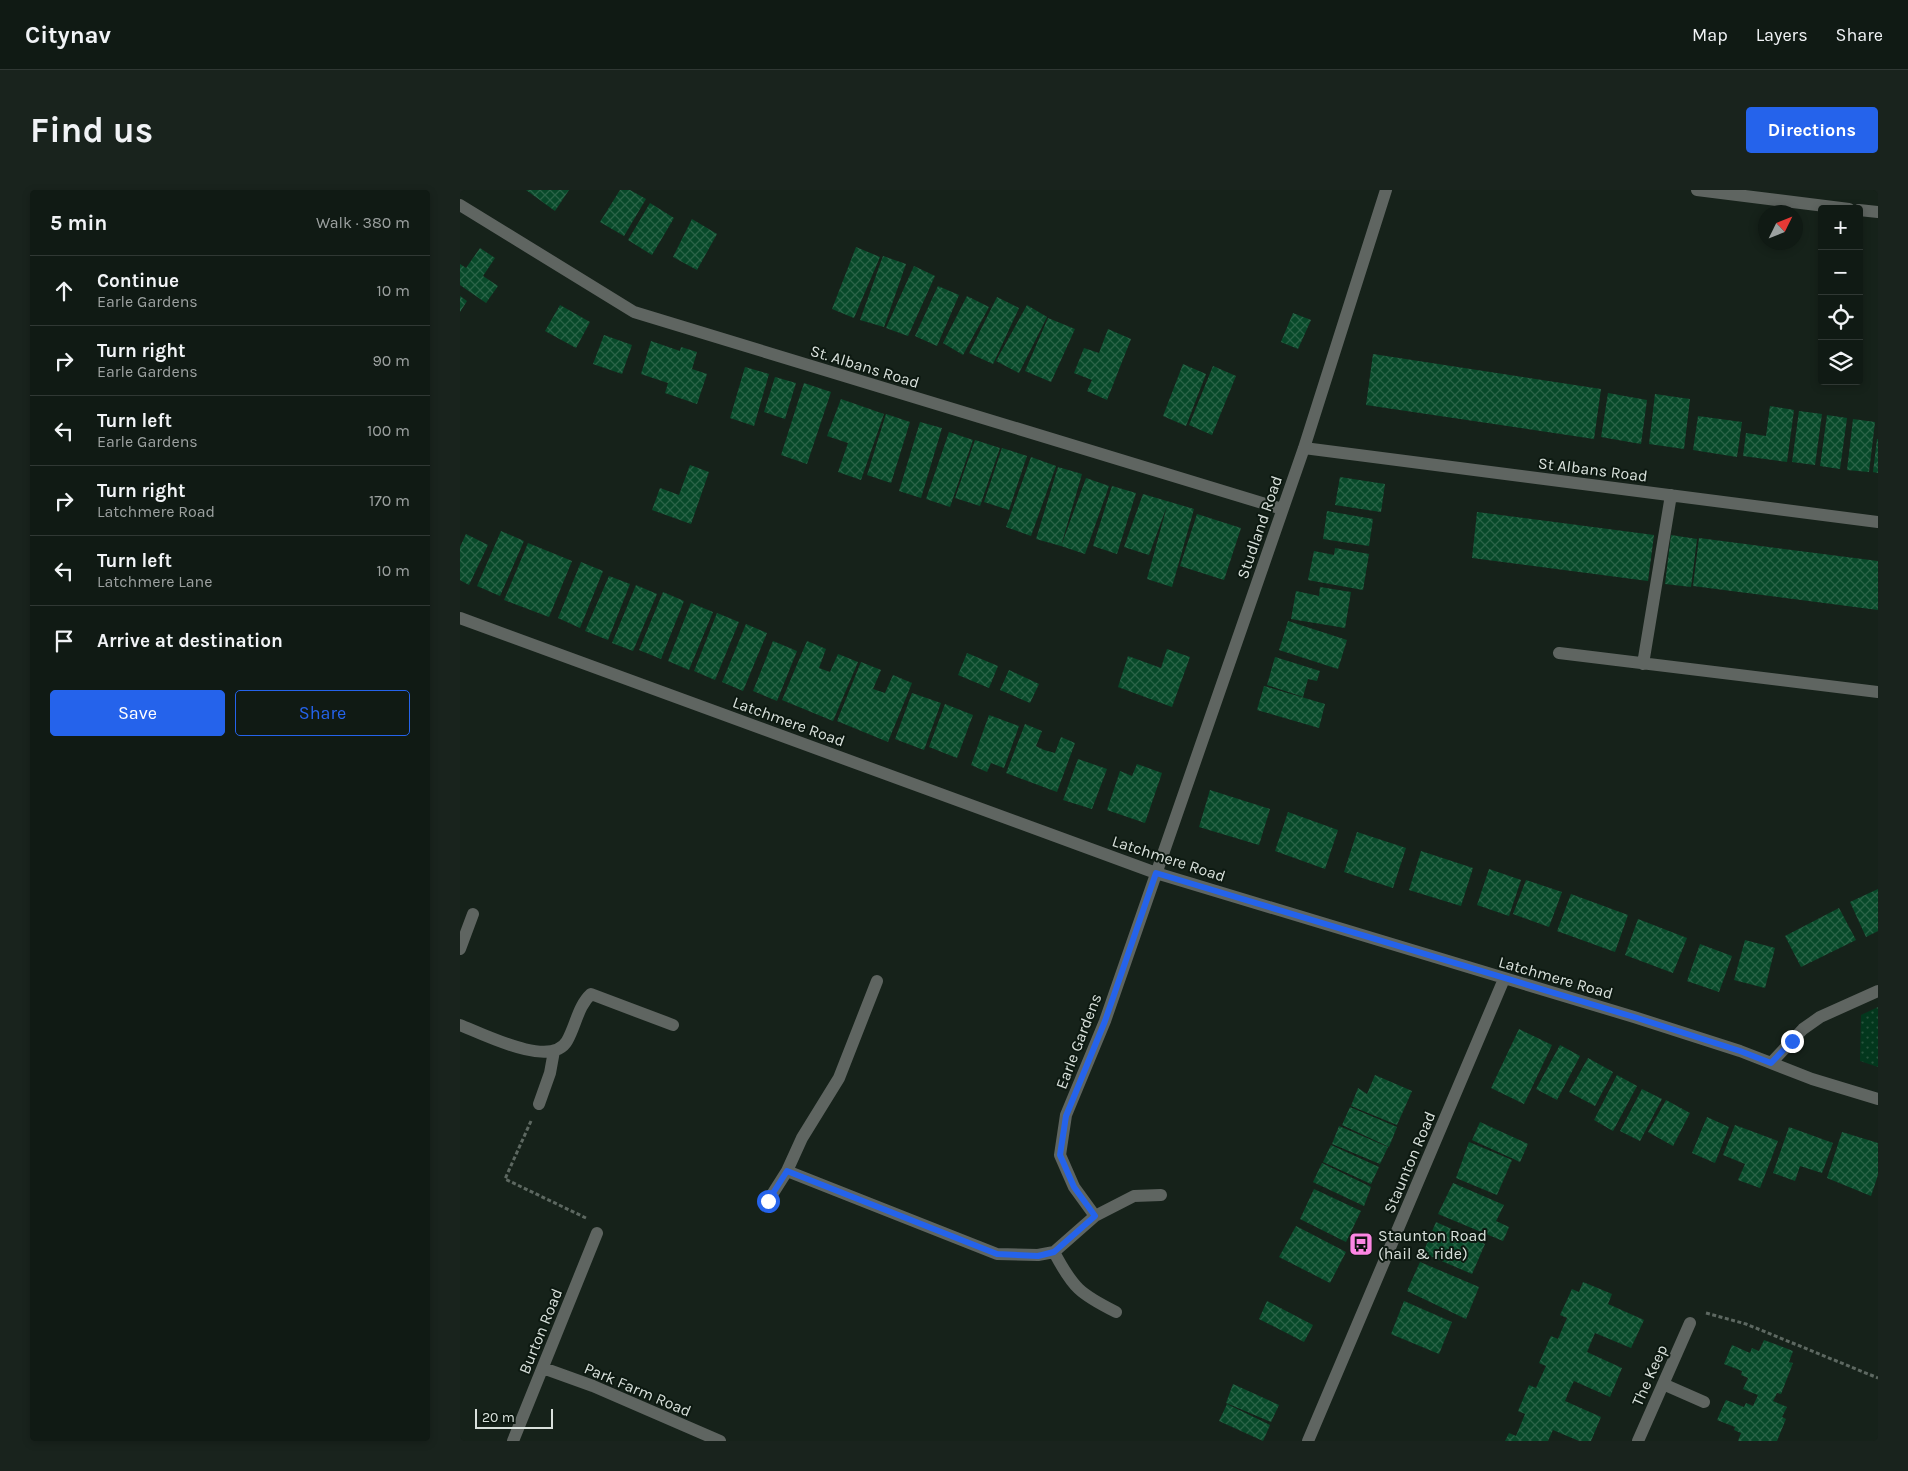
<!DOCTYPE html>
<html lang="en">
<head>
<meta charset="utf-8">
<style>
	:root { --surface:#101a14; --page:#19231d; --text:#f1f3f6; --muted:#9ca1a0; --line:#303834; --accent:#2563eb }
	body { margin:0; font-family:Karla,sans-serif; background:var(--page); color:var(--text) }
	.controls { position:absolute; right:15px; top:15px; display:grid; overflow:hidden; border-radius:5px; box-shadow:0 2px 8px #0003 }
	.controls button { width:45px; height:45px; display:grid; place-items:center; padding:0; border:0; border-bottom:1px solid var(--line); background:var(--surface); color:var(--text); font:25px sans-serif }
	.compass { position:absolute; left:1298px; top:15px; width:45px; height:45px; border-radius:50%; background:var(--surface); box-shadow:0 2px 8px #0003; rotate:47deg }
	.scale { position:absolute; left:15px; bottom:12px; width:78px; box-sizing:border-box; padding-left:5px; border:2px solid #d9e1dc; border-top:0; font-size:14px; line-height:18px; white-space:nowrap; color:#d9e1dc; -webkit-text-stroke:4px #0d1911; paint-order:stroke }
	.stop { position:absolute; width:15px; height:15px; margin:-11px; border:4px solid #2563eb; border-radius:50%; background:#fff }
	.stop.end { background:#2563eb; border-color:#fff; box-shadow:0 1px 5px #0008 }
	.list { margin:0; padding:0; list-style:none }
	h2 { display:flex; justify-content:space-between; align-items:center; height:65px; margin:0; padding:0 20px; font-size:21px }
	h2 small { font-size:16px; font-weight:400; color:var(--muted) }
	.list li { display:grid; grid-template-columns:32px 1fr auto; gap:15px; align-items:center; box-sizing:border-box; height:70px; padding:0 20px; border-top:1px solid var(--line) }
	.list b { display:block; font-size:19px; white-space:nowrap }
	.list p { margin:0; font-size:16px; white-space:nowrap; color:var(--muted) }
	.list em { font-size:16px; font-style:normal; color:var(--muted) }
	.actions { display:flex; gap:10px; padding:15px 20px }
	.actions a { flex:1; padding:11px 0; border:1px solid var(--accent); border-radius:5px; text-align:center; font-size:18px; color:var(--accent) }
	.actions .main { background:var(--accent); color:#fff }
	.icon { flex:none; width:28px; height:28px; fill:none; stroke:currentColor; stroke-width:2; stroke-linecap:round; stroke-linejoin:round }
	.map { position:relative; flex:none; width:1418px; height:1251px; overflow:hidden; border-radius:5px }
	header { display:flex; align-items:center; gap:30px; box-sizing:border-box; height:70px; padding:0 25px; background:var(--surface); border-bottom:1px solid var(--line) }
	header strong { font-size:24px }
	nav { display:flex; gap:28px; margin-inline-start:auto; font-size:18px }
	.intro { display:flex; align-items:center; justify-content:space-between; box-sizing:border-box; height:120px; padding:0 30px }
	h1 { margin:0; font-size:35px }
	.button { padding:12px 22px; border-radius:5px; background:var(--accent); color:#fff; font-size:18px; font-weight:700 }
	main { display:flex; gap:30px; padding:0 30px }
	aside { flex:1; background:var(--surface); border-radius:5px; box-shadow:0 2px 8px #0003 }
	.map>svg:first-child { display:block }
	.park { fill:url(#park-dots) }
	.building { fill:url(#building-cross-hatch) }
	.lines { fill:none; stroke-linecap:round; stroke-linejoin:round }
	.path { stroke:#5d6861; stroke-width:3; stroke-dasharray:4 2.5; stroke-linecap:butt }
	.minor { stroke:#5f6561; stroke-width:12 }
	.route { stroke:#2563eb; stroke-width:6 }
	.labels { text-anchor:middle; stroke-width:4; stroke-linejoin:round; paint-order:stroke }
	.street-label { font-size:16px; fill:#d9e1dc; stroke:#0d1911 }
	.poi-label { font-size:16px; fill:#d9e1dc; stroke:#0d1911; text-anchor:start }
</style>
</head>
<body>
<header>
<strong>Citynav</strong>
<nav><a>Map</a><a>Layers</a><a>Share</a></nav>
</header>
<div class="intro"><h1>Find us</h1><a class="button">Directions</a></div>
<main>
<aside>
<h2>5 min<small>Walk · 380 m</small></h2>
<ul class="list">
<li><svg class="icon" aria-label="ahead" viewBox="0 0 24 24"><path d="M12 20V5M6 11l6-6 6 6"/></svg><div><b>Continue</b><p>Earle Gardens</p></div><em>10 m</em></li>
<li><svg class="icon" aria-label="right" viewBox="0 0 24 24"><path d="M7 20v-9h11M14 6l5 5-5 5"/></svg><div><b>Turn right</b><p>Earle Gardens</p></div><em>90 m</em></li>
<li><svg class="icon" aria-label="left" viewBox="0 0 24 24"><path d="M17 20v-9H6M10 6l-5 5 5 5"/></svg><div><b>Turn left</b><p>Earle Gardens</p></div><em>100 m</em></li>
<li><svg class="icon" aria-label="right" viewBox="0 0 24 24"><path d="M7 20v-9h11M14 6l5 5-5 5"/></svg><div><b>Turn right</b><p>Latchmere Road</p></div><em>170 m</em></li>
<li><svg class="icon" aria-label="left" viewBox="0 0 24 24"><path d="M17 20v-9H6M10 6l-5 5 5 5"/></svg><div><b>Turn left</b><p>Latchmere Lane</p></div><em>10 m</em></li>
<li><svg class="icon" aria-label="arrive" viewBox="0 0 24 24"><path d="M6 21V4h12l-3 4 3 4H6"/></svg><div><b>Arrive at destination</b></div></li>
</ul>
<div class="actions"><a class="main">Save</a><a>Share</a></div>
</aside>
<div class="map">
<svg width="1418" height="1251" viewBox="0 0 1418 1251">
	<defs>
		<pattern id="park-dots" width="8" height="8" patternUnits="userSpaceOnUse" patternTransform="scale(1.25)"><rect width="8" height="8" fill="#03371d"/><path d="M2 2h.1M6 6h.1" fill="none" stroke="#27543d" stroke-width="1.8" stroke-linecap="round"/></pattern>
		<pattern id="building-cross-hatch" width="8" height="8" patternUnits="userSpaceOnUse" patternTransform="scale(1.25)"><rect width="8" height="8" fill="#084a2a"/><path d="M0 0l8 8M0 8l8-8" fill="none" stroke="#2b6448"/></pattern>
	</defs>
	<rect width="100%" height="100%" fill="#16221a"/>
	<!-- park -->
	<path class="park" d="M1418,817V877L1400,871L1401,825Z"/>
	<!-- building -->
	<path class="building" d="M66,0H109L95,21Z
		M160,0H170L186,9L164,46L140,32Z
		M190,13L214,28L192,65L168,50Z
		M232,29L257,44L237,80L213,67Z
		M396,57L420,67L394,128L372,119Z
		M20,58L35,68L23,86L38,96L26,113L0,95V74L6,78Z
		M423,66L446,74L424,137L400,130Z
		M454,76L475,86L448,146L426,138Z
		M478,96L499,105L477,156L455,146Z
		M0,106L7,111L0,122Z
		M507,106L529,117L503,165L483,153Z
		M537,107L559,118L533,174L509,163Z
		M100,115L130,132L116,158L85,141Z
		M567,115L587,127L559,183L536,171Z
		M833,123L851,130L838,159L821,152Z
		M588,128L615,139L591,192L565,181Z
		M648,139L671,149L647,210L627,201L632,190L614,183L624,158L639,163Z
		M144,145L172,155L162,184L133,174Z
		M191,151L220,161L221,157L237,162L232,179L247,184L237,214L205,203L208,193L181,184Z
		M913,164L1141,199L1134,249L906,215Z
		M723,174L746,184L726,236L703,226Z
		M753,176L776,186L752,245L729,235Z
		M285,177L309,184L294,236L270,228Z
		M315,187L336,193L325,229L304,222Z
		M344,193L371,202L347,274L321,265Z
		M1148,203L1187,210L1181,254L1141,247Z
		M1195,204L1230,209L1224,259L1189,254Z
		M381,209L424,224L401,290L378,282L388,253L367,246Z
		M1310,216L1334,220L1327,272L1283,266L1286,243L1306,246Z
		M1339,221L1362,224L1355,275L1332,272Z
		M426,224L450,232L431,293L407,285Z
		M1367,225L1387,228L1380,279L1360,276Z
		M1238,226L1282,232L1277,267L1233,260Z
		M1393,229L1415,232L1409,282L1387,280Z
		M460,232L482,238L461,308L439,301Z
		M489,242L513,250L490,317L466,309Z
		M1417,249H1418V283L1413,282Z
		M515,250L540,258L520,316L495,308Z
		M542,258L567,266L549,320L524,312Z
		M571,267L596,276L571,346L546,337Z
		M230,275L249,282L231,334L192,320L200,298L219,305Z
		M598,277L622,284L601,356L576,349Z
		M880,287L925,294L921,322L875,315Z
		M626,288L649,296L625,364L601,356Z
		M652,296L676,303L657,364L633,356Z
		M683,304L734,319L712,397L687,389L707,316L689,365L664,357Z
		M867,321L913,329L909,356L863,349Z
		M1017,322L1194,345L1188,391L1012,368Z
		M737,324L781,338L764,390L720,376Z
		M41,341L64,351L40,406L17,396Z
		M6,344L28,355L9,395L0,390V357Z
		M1211,345L1237,349L1231,397L1205,394Z
		M1239,348L1418,371V420L1233,396Z
		M68,353L112,371L89,427L44,410Z
		M875,358L909,364L903,400L848,390L854,361L874,365Z
		M121,372L143,381L120,438L98,428Z
		M149,386L170,394L148,450L125,441Z
		M176,395L197,404L173,461L152,453Z
		M860,397L891,402L885,438L831,429L836,401L859,406Z
		M203,402L224,411L201,469L179,460Z
		M231,413L253,422L229,480L208,471Z
		M257,423L279,432L255,490L234,481Z
		M828,431L887,450L878,479L819,460Z
		M286,434L307,443L283,501L262,492Z
		M313,451L337,461L317,511L293,501Z
		M347,451L366,459L359,478L370,482L378,464L398,472L373,531L322,510Z
		M707,459L730,467L712,517L658,497L668,466L701,478Z
		M507,463L538,476L529,498L498,485Z
		M815,467L860,481L857,491L848,489L843,507L807,495Z
		M401,472L421,480L413,499L425,503L433,485L452,493L428,552L377,531Z
		M549,480L579,494L570,513L540,500Z
		M804,496L865,514L859,538L797,520Z
		M452,503L481,513L464,560L435,549Z
		M485,514L513,525L497,568L469,557Z
		M529,525L559,536L544,578L531,573L527,582L511,575Z
		M565,534L582,541L576,556L584,560L595,563L601,547L615,553L597,602L546,583Z
		M618,569L647,579L632,619L603,610Z
		M677,574L702,583L685,633L647,620L660,581L672,586Z
		M750,600L810,619L799,655L739,637Z
		M828,622L878,640L865,679L815,661Z
		M897,642L946,658L933,698L884,682Z
		M961,661L1013,678L1001,716L949,700Z
		M1029,679L1061,690L1049,726L1017,715Z
		M1066,690L1102,702L1089,737L1053,724Z
		M1418,699V741L1406,747L1390,712Z
		M1111,704L1168,725L1155,762L1097,741Z
		M1379,718L1396,750L1341,777L1325,746Z
		M1178,729L1227,748L1213,783L1165,765Z
		M1285,750L1315,758L1305,798L1274,790Z
		M1240,754L1272,766L1259,802L1227,791Z
		M1059,839L1092,855L1064,914L1031,898Z
		M1100,855L1120,866L1097,910L1076,899Z
		M1128,868L1153,882L1135,916L1109,902Z
		M915,885L952,901L937,935L891,916L898,898L907,904Z
		M1157,885L1177,896L1153,941L1134,930Z
		M1182,899L1202,909L1180,951L1160,941Z
		M1206,910L1230,923L1213,956L1188,942Z
		M890,917L937,937L929,957L882,935Z
		M1247,927L1269,937L1255,973L1232,963Z
		M1020,932L1068,954L1060,972L1012,950Z
		M1275,935L1318,951L1300,998L1278,990L1285,974L1263,965Z
		M879,936L928,957L920,974L872,954Z
		M1329,937L1373,953L1362,983L1340,976L1335,991L1313,983Z
		M1382,942L1418,953V985L1411,1006L1367,988Z
		M1009,952L1052,970L1037,1005L996,988Z
		M871,955L919,977L911,994L863,972Z
		M862,973L911,997L904,1016L853,992Z
		M993,993L1044,1015L1036,1031L1049,1037L1043,1051L978,1024Z
		M854,999L901,1021L886,1052L840,1029Z
		M976,1032L1025,1054L1012,1084L963,1063Z
		M836,1036L886,1062L870,1093L819,1067Z
		M960,1072L1019,1097L1006,1129L947,1101Z
		M1123,1092L1152,1104L1148,1114L1184,1130L1171,1158L1135,1143L1127,1162L1162,1178L1150,1207L1114,1191L1109,1201L1105,1211L1141,1227L1131,1251H1119L1093,1240L1088,1251H1045L1049,1243L1056,1246L1065,1224L1058,1221L1069,1195L1076,1198L1086,1176L1079,1173L1091,1146L1098,1149L1107,1128L1100,1125L1112,1099L1119,1102Z
		M807,1111L853,1135L844,1152L799,1129Z
		M944,1111L992,1132L979,1164L931,1144Z
		M1304,1150L1333,1161L1329,1172L1333,1173L1321,1204L1317,1203L1313,1211L1327,1217L1322,1227L1326,1229L1317,1251H1278L1281,1243L1274,1240L1275,1237L1257,1230L1266,1210L1284,1217L1286,1213L1293,1216L1298,1205L1283,1199L1288,1188L1281,1185L1282,1181L1264,1174L1272,1155L1290,1163L1292,1158L1299,1161Z
		M773,1194L819,1215L811,1232L766,1213Z
		M767,1214L810,1235L803,1251L759,1231Z"/>
	<g class="lines">
		<!-- path -->
		<path class="path" d="M71,931L45,989L126,1028
			M1246,1123L1286,1134L1418,1188"/>
		<!-- minor -->
		<path class="minor" d="M1237,0L1389,19
			M0,15L174,122L822,319
			M1399,20L1418,22
			M844,258L1418,332
			M0,428L696,683L1174,827L1280,861L1352,889L1418,909
			M1099,463L1418,502
			M1183,474L1211,305
			M0,759L13,724
			M417,791L379,888L342,948L327,981L537,1064L578,1065L594,1062L635,1026L614,997L600,965L606,925L645,831L844,258L926,0
			M0,835C23,844 91,879 107,851C116,835 118,816 131,804L213,835
			M1311,873L1343,839L1360,827L1418,801
			M79,914L90,883L94,861
			M308,1011L327,981
			M635,1026L674,1006L701,1005
			M594,1062C613,1098 620,1104 656,1122
			M83,1178L133,1196L260,1251
			M1203,1194L1244,1212
			M53,1251L137,1043
			M848,1251L1044,789
			M1178,1251L1230,1133"/>
	</g>
	<g class="lines">
		<!-- route -->
		<path class="route" d="M308,1011L327,981L537,1064L578,1066L594,1062L635,1026L614,997L600,965L606,926L645,831L696,683L1174,827L1280,861L1311,873L1332,851"/>
	</g>
	<!-- icons -->
	<defs>
		<g id="bus-square" transform="scale(1.25)"><rect x="-9" y="-9" width="18" height="18" rx="4" fill="#fc86e3" stroke="#0d1911"/><path d="M-5-6H5V4H4V6H2V4H-2V6H-4V4H-5ZM-3.5-4V0h7V-4ZM-3.5 1.2v1.5H-2V1.2ZM2 1.2v1.5H3.5V1.2Z" fill="#111"/></g>
	</defs>
	<g fill-rule="evenodd">
		<use href="#bus-square" x="901" y="1054"/>
	</g>
	<g class="labels">
		<!-- street labels -->
		<g class="street-label">
			<text transform="translate(405 176) rotate(17)" y="6">St. Albans Road</text>
			<text transform="translate(1133 279) rotate(7)" y="6">St Albans Road</text>
			<text transform="translate(799 337) rotate(-71)" y="6">Studland Road</text>
			<text transform="translate(329 531) rotate(20)" y="6">Latchmere Road</text>
			<text transform="translate(709 668) rotate(18)" y="6">Latchmere Road</text>
			<text transform="translate(1096 787) rotate(16)" y="6">Latchmere Road</text>
			<text transform="translate(618 851) rotate(-69)" y="6">Earle Gardens</text>
			<text transform="translate(949 972) rotate(-67)" y="6">Staunton Road</text>
			<text transform="translate(80 1141) rotate(-68)" y="6">Burton Road</text>
			<text transform="translate(1189 1185) rotate(-66)" y="6">The Keep</text>
			<text transform="translate(178 1199) rotate(23)" y="6">Park Farm Road</text>
		</g>
		<!-- poi labels -->
		<g class="poi-label">
			<text x="918" y="1051">Staunton Road<tspan x="918" dy="18">(hail &amp; ride)</tspan></text>
		</g>
	</g>
</svg>
<div class="controls">
<button>+</button>
<button>−</button>
<button><svg class="icon" aria-label="locate" viewBox="0 0 24 24"><circle cx="12" cy="12" r="6"/><path d="M12 2v4M12 18v4M2 12h4M18 12h4"/></svg></button>
<button><svg class="icon" aria-label="layers" viewBox="0 0 24 24"><path d="M12 4l9 5-9 5-9-5zM3 14l9 5 9-5"/></svg></button>
</div>
<svg class="compass" viewBox="-18 -18 36 36"><path d="M0-13l5 13h-10z" fill="#e53935"/><path d="M0 13l5-13h-10z" fill="#9ca1a0"/></svg>
<div class="scale">20 m</div>
<div class="stop" style="left:308px;top:1011px"></div>
<div class="stop end" style="left:1332px;top:851px"></div>
</div>
</main>
</body>
</html>
